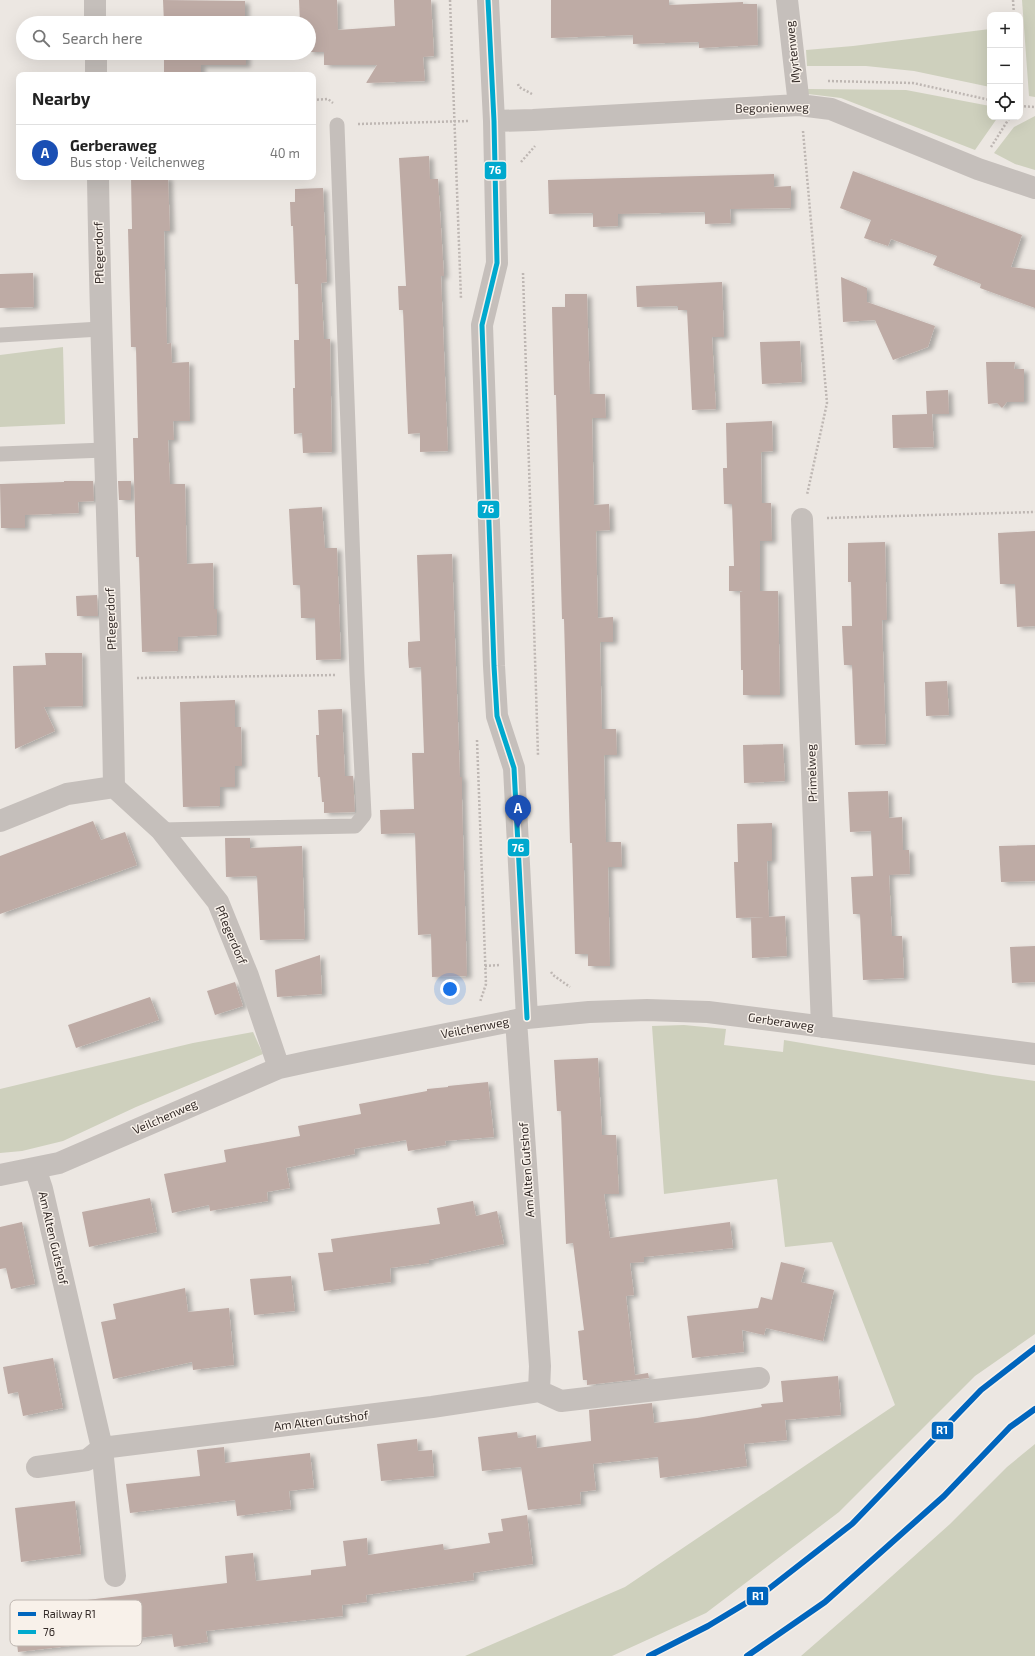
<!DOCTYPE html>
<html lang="en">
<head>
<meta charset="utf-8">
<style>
	:root { --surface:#fff; --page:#f6f6f6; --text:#222; --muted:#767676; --line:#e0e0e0; --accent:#ea580c }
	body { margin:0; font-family:"Exo 2",sans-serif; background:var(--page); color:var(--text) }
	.controls { position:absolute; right:12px; top:12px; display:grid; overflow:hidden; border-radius:8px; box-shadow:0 4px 16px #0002 }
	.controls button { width:36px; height:36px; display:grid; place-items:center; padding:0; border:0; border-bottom:1px solid var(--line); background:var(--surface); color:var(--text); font:20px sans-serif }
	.you { position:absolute; left:450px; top:989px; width:14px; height:14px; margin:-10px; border:3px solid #fff; border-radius:50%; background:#1a73e8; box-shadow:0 0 0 6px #1a73e833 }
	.badge { display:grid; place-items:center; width:26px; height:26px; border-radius:50%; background:var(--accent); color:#fff; font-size:13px; font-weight:700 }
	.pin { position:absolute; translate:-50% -33px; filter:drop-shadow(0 1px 2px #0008) }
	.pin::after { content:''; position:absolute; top:21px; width:14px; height:12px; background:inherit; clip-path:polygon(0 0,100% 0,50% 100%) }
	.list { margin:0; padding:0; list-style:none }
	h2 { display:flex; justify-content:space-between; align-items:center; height:52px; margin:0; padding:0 16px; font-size:17px }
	h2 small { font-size:13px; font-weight:400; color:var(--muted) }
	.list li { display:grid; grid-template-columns:26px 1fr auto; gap:12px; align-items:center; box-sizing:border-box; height:56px; padding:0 16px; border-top:1px solid var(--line) }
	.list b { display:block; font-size:15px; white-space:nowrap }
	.list p { margin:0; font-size:13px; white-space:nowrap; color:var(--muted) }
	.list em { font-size:13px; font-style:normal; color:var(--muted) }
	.icon { flex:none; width:22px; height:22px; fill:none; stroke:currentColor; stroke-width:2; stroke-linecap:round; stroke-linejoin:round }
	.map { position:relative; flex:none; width:1035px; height:1656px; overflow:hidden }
	.search { position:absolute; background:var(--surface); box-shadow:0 4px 16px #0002; left:16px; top:16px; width:300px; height:44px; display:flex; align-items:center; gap:10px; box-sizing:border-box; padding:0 14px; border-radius:22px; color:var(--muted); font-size:15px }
	.panel { position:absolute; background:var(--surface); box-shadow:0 4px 16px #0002; left:16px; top:72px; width:300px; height:108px; border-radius:8px }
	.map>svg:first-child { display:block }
	.green { fill:#ced0bd }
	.building { fill:#beaba5; filter:url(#shadow) }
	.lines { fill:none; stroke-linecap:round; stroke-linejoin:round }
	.path { stroke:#beb7b3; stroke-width:2.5; stroke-dasharray:2 2; stroke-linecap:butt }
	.lane { stroke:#c5bfbb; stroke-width:15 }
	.street { stroke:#c5bfbb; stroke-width:22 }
	.bus-1-casing { stroke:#f8f1ea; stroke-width:8 }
	.bus-1 { stroke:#00a9ce; stroke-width:5 }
	.rail-1-casing { stroke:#f8f1ea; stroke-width:9 }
	.rail-1 { stroke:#0065bd; stroke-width:6 }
	.labels { text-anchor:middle; stroke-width:3; stroke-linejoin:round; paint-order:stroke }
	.street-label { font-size:12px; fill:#352c29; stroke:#f8f1ea }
	.key { fill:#f8f1ea; stroke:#beb6b0; stroke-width:1 }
	.key-label { font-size:11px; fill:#352c29 }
	.line-badge { stroke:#f8f1ea; stroke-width:1.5 }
	.badge-label { font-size:11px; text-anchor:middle; font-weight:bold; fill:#fff }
</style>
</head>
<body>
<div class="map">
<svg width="1035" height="1656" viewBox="0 0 1035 1656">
	<defs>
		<filter id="shadow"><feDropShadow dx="4.5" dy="2.5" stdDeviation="2" flood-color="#0004"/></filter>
	</defs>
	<rect width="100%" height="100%" fill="#ece7e2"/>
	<!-- green -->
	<path class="green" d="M1022,0H1035V97L1029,96Z
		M990,29V87L914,71L866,66H807L806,50L853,46Z
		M808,89L906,90L990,106V117H998L975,150L841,98L808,94Z
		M1035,116V170L1015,164L994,153L1014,127Z
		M63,347L65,424L0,427V355Z
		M684,1025L726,1029L724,1045L783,1052L784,1040L993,1075L1035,1081V1334L975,1376L839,1512L706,1613L612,1656H465L625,1587L895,1405L832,1242L785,1247L777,1179L664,1194L652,1026Z
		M253,1032L263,1054L136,1107L63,1141L22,1151L0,1153V1089L193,1043Z
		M1035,1444V1656H801L863,1602L950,1524L1007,1467Z"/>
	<!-- building -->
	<path class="building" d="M163,0L245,1V23H164Z
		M299,0H337L338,30L395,26L394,0H431L434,56L423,57L425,81L366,83L377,65H324V52H309V23H300Z
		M551,0H669V5L743,2V4H757L758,45L699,48V42L633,44V35L551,38Z
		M164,53H246V65H201V75H164Z
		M429,156L430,179H438L444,276H441L448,451L420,452V433L408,434L403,310H399L398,286H406L399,158Z
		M853,171L1022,235L1011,267L1035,270V308L980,288L981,284L933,265L937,256L891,239L888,246L864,238L871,220L840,208Z
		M774,174V187L791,186V208L730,209L731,223L705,224V212L618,214V226L593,227V213L549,214L548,180Z
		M131,177H168L170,231H164L167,344L171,343L172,363L189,362L190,421H173L174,440H168L170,484H185L187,564L213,563L214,609H217V635L178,637V651L142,652L139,557H136L133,438H138L136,347H131L128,229H132Z
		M323,188L327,282L321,283L324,339H330L332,452L303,453L302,433L294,434L293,388H295L294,340H299L298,284H295L293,226H291L290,202H295V189Z
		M33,273L34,307L0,308V274Z
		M841,277L867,288V302L935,326L928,347L893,360L875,320L843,322Z
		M722,282L724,337H712L716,409L692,410L687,310H678V306L637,307L636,286Z
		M565,294H587L590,394H605L606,418H592L594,505L609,504L610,530L596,531L598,618L613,617V642H600L602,729H616L617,755H604L606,842H621L622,867H608L610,966H588V954H575L572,843H570L564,619H562L556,395H554L552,307H565Z
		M800,341L802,382L762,384L760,342Z
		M986,362H1015L1014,369H1024V402H1007L1002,408L997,403L988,404Z
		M948,390L949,414H932L934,447L893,448L892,415L927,414L926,391Z
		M772,421L773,451L761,452L762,503H771L772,541H760V591H778L780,695H743V670H741L740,592L743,591H729V566H734L732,504H724L723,468H727L726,423Z
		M64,481H93L94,501L78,502L79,513L25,515V528H1L0,484L64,482Z
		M118,481H131V500H119Z
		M322,507L325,548H337L341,659L316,660L315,618H301L300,585H293L289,509Z
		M1035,531V626L1017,627L1015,584H1000L998,533Z
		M885,542L887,620H882L886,744L855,745L852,665H844L842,626H852L851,582H848V543Z
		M452,554L460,777H462V799L467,976L432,977L431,934L418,935L415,833L381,834L380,810L414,809L412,753H424L421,667L409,668L408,654V642L420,641L417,555Z
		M97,595L98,616H77L76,596Z
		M45,653H82L83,706L44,707L55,731L15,749L13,666L46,665Z
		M947,681L949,715L926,716L925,682Z
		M235,700V727H241L242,766H235V787H220V806L183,807L180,702Z
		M342,709L345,776H353L355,812L324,813V802H322L320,777H318L316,735H319L318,710Z
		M783,744L785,781L744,783L743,745Z
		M888,791L889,818L902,817L903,850H909L910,874L889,875L892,936H902L904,978L863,980L860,914H853L851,877L873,876L871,831L850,832L848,792Z
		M93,821L101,840L125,832L137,865L0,914V856Z
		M772,823V861H767L769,917L736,918L734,862H738L737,824Z
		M225,838H250V848L302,846L305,939L260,940L257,876L226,877Z
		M1035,845V881L1001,882L999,846Z
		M785,916L787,956L752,958L751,918Z
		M1035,946V982L1012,983L1010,947Z
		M320,955L322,994L277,997L275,970Z
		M235,982L243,1006L215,1015L207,991Z
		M150,997L159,1020L76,1048L68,1025Z
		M598,1058L602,1135H616L619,1194H604L610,1238L730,1222L733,1248L644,1257V1262L630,1263L634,1295L626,1296L635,1375L648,1373L649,1378L587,1385V1380H583L578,1331L584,1330L573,1243L566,1244L561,1111H557L554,1060Z
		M488,1082L494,1137L445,1141L446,1145L408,1151L406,1140L354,1149L355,1154L286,1168L290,1188L267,1192L268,1201L210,1211L209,1205L172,1213L164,1174L226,1162L224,1150L300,1136L298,1126L361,1114L359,1104L427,1091V1089L448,1087V1086Z
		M150,1198L157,1232L89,1247L82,1212Z
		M473,1201L476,1216L497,1211L504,1244L429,1260V1263L390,1268L391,1282L324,1291L318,1253L333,1252L331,1239L440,1224L437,1208Z
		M22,1222L35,1284L11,1289L6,1268L0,1269V1227Z
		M781,1262L805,1268L801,1282L834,1290L823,1341L766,1328L764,1335L742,1330L744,1352L692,1358L687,1316L758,1308L761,1297L772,1300Z
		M291,1276L295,1311L254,1315L250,1279Z
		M185,1288L188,1312L229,1308L234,1365L193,1370L192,1362L113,1379L101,1322L116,1319L113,1304Z
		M53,1358L63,1408L23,1416L18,1392L8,1394L3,1367Z
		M838,1376L841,1415L785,1420L787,1440L744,1444L747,1466L660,1478L658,1457L593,1464L596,1490L580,1492L581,1504L528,1510L521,1467L482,1471L478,1437L517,1432L518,1438L536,1435L537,1448L591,1441L589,1410L652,1403L654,1423L697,1418L762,1407L761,1404L783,1402L781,1381Z
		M417,1439L418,1451L432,1450L434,1476L381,1481L377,1444Z
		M224,1447L225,1463L310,1453L314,1488L289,1491L291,1509L237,1516L235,1500L130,1513L126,1484L200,1476L197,1450Z
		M75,1501L81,1554L21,1562L15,1508Z
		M527,1515L533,1564L473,1573L474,1580L366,1595L367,1602L342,1605L343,1616L206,1631L208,1642L174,1647L172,1634L18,1652L13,1609L227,1583L225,1556L253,1553L256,1581L311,1575V1570L346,1566L343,1541L367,1538L368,1555L443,1544L444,1550L490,1543L488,1533L503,1531L501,1519Z"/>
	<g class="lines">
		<!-- path -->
		<path class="path" d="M450,0L461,299
			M1013,0L1014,15
			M828,81L913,83L990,100
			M518,84L519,87L532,94
			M313,100L328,99L333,103
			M1020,106L1035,107
			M358,124L469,121
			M803,131L827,403L807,495
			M991,147L1010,117
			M521,162L535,146
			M523,273L538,755
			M827,518L1035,512
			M137,678L336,675
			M477,740L486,984L480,1002
			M485,966L500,965
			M551,972L553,975L570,987"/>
		<!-- lane -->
		<path class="lane" d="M0,335L100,329
			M0,454L105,450
			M161,830L355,826L364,815L357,674L337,125"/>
		<!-- street -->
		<path class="street" d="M95,0V23
			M488,0L494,121L497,263L482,325L494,666L497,716L514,768L527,1018
			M787,0L799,105
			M96,53V75
			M494,121L533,120L799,105L831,109L978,169L1035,188
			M802,519L822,1027
			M114,787L161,830L218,902L248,976L279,1068
			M0,821L67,794L114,787C111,584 101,380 98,177
			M35,1168L42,1189L102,1448L432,1407L539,1391L540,1366L516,1020
			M0,1175L59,1163L279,1068L311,1061L527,1018L589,1012L647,1010L708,1012L1035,1054
			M539,1391L561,1401L759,1378
			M37,1467L87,1460L102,1448L115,1576"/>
		<!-- bus-1 casing -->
		<g class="bus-1-casing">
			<path id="bus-1" d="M488,0L494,121L497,263L482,325L494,666L497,716L514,768L527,1018"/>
		</g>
		<!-- bus-1 -->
		<use href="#bus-1" class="bus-1"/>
		<!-- rail-1 casing -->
		<g class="rail-1-casing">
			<path id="rail-1" d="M649,1656L708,1626L766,1591L852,1524L981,1390L1035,1348
				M747,1656L825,1602L944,1496L1010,1427L1035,1409"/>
		</g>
		<!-- rail-1 -->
		<use href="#rail-1" class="rail-1"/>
	</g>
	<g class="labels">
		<!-- street labels -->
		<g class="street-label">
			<text transform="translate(793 52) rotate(-96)" y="4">Myrtenweg</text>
			<text transform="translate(772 108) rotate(-1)" y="4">Begonienweg</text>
			<text transform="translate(99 253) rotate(-91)" y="4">Pflegerdorf</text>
			<text transform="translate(111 619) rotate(-92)" y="4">Pflegerdorf</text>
			<text transform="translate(812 773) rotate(-92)" y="4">Primelweg</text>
			<text transform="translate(231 935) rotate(67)" y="4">Pflegerdorf</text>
			<text transform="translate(781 1022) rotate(8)" y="4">Gerberaweg</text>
			<text transform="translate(475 1028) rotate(-11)" y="4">Veilchenweg</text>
			<text transform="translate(165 1117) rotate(-24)" y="4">Veilchenweg</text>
			<text transform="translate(527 1170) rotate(-94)" y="4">Am Alten Gutshof</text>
			<text transform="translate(53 1238) rotate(77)" y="4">Am Alten Gutshof</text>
			<text transform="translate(321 1421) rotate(-7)" y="4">Am Alten Gutshof</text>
		</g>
	</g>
	<!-- legend -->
	<rect x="10" y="1600" width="132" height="46" rx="6" class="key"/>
	<rect x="18" y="1612" width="18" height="4" fill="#0065bd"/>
	<rect x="18" y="1630" width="18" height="4" fill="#00a9ce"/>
	<g class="key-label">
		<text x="43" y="1618">Railway R1</text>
		<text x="43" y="1636">76</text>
	</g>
	<g class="line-badge">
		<rect x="484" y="161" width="23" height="19" rx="4" fill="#00a9ce"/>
		<rect x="477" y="500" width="23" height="19" rx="4" fill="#00a9ce"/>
		<rect x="507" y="838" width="23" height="19" rx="4" fill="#00a9ce"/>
		<rect x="931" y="1421" width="23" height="19" rx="4" fill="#0065bd"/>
		<rect x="746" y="1586" width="23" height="20" rx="4" fill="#0065bd"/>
	</g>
	<g class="badge-label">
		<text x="495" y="174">76</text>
		<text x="488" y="513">76</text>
		<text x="518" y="852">76</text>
		<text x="942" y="1434">R1</text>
		<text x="758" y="1600">R1</text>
	</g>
</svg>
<div class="controls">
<button>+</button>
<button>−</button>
<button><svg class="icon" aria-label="locate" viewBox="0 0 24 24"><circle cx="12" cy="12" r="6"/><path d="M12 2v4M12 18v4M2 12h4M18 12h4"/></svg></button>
</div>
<div class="you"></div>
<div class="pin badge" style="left:518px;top:828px;background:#1a4fb4">A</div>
<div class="search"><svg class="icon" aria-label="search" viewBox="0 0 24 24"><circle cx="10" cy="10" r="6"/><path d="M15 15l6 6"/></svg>Search here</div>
<section class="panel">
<h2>Nearby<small></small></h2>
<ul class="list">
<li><span class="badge" style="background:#1a4fb4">A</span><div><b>Gerberaweg</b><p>Bus stop · Veilchenweg</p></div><em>40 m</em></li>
</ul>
</section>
</div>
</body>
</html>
